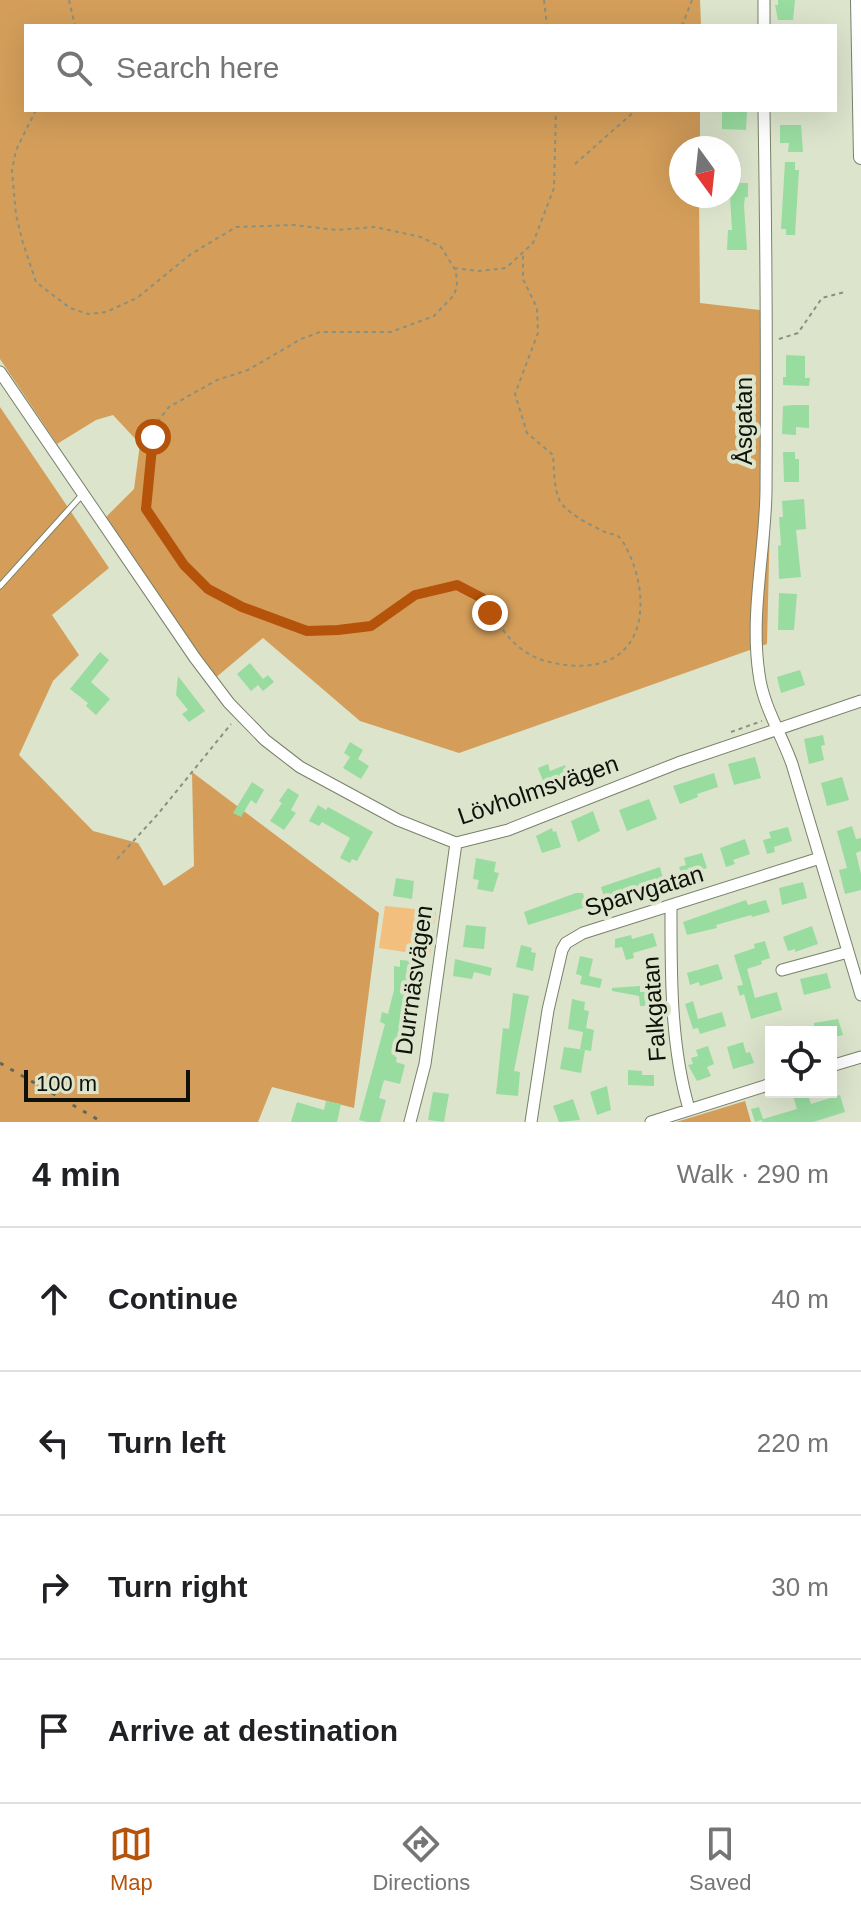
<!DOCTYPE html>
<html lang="en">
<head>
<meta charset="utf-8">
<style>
	:root { --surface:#fff; --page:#f6f6f6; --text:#202124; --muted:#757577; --line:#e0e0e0; --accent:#b45309 }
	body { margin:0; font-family:Helvetica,sans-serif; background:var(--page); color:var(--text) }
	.controls { position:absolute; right:24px; bottom:24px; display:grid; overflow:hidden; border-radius:0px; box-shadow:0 8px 32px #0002 }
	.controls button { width:72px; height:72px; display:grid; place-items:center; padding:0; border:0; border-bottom:2px solid var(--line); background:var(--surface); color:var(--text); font:40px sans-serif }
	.compass { position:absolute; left:669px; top:136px; width:72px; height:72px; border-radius:50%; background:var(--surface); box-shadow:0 8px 32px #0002; rotate:165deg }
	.scale { position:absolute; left:24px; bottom:20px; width:166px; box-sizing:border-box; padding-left:8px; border:4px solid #0e1109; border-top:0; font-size:22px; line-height:28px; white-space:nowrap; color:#0e1109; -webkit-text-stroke:6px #dce4cc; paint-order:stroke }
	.stop { position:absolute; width:24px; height:24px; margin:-18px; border:6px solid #b45309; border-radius:50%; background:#fff }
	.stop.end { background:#b45309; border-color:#fff; box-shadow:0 2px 8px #0008 }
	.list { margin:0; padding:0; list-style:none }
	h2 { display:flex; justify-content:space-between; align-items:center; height:104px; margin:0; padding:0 32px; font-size:34px }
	h2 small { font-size:26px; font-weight:400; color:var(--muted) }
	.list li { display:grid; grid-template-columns:52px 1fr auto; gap:24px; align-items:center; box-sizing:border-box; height:144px; padding:0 32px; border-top:2px solid var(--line) }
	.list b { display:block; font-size:30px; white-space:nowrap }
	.list em { font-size:26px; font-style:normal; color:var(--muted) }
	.icon { flex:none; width:44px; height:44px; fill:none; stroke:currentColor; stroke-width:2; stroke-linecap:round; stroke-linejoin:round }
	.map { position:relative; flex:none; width:861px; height:1122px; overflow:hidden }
	.search { position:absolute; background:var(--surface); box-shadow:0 8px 32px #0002; left:24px; right:24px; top:24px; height:88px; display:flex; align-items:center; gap:20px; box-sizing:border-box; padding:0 28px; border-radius:0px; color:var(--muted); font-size:30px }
	.sheet { height:680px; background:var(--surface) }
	nav { display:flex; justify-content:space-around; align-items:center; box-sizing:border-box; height:112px; border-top:2px solid var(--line); background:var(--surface); font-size:22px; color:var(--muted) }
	nav a { display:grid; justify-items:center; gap:4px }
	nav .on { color:var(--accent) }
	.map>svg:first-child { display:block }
	.green { fill:#f3bf7f }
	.forest { fill:#d49e5a }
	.building { fill:#99dca0 }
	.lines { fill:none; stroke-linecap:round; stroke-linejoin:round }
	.service-casing { stroke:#79806a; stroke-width:7 }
	.minor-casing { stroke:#79806a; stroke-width:13 }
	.tertiary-casing { stroke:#79806a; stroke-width:16 }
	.path { stroke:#8a907e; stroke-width:2; stroke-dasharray:4 4; stroke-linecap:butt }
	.service { stroke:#fff; stroke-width:5 }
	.minor { stroke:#fff; stroke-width:11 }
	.tertiary { stroke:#fff; stroke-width:14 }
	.rail { stroke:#626759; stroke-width:3; stroke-dasharray:4 8; stroke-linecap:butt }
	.route { stroke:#b45309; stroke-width:10 }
	.labels { text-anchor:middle; stroke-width:8; stroke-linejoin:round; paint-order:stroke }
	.street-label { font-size:24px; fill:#0e1109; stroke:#dce4cc }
</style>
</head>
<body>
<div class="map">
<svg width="861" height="1122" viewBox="0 0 861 1122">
	<rect width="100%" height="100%" fill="#dce4cc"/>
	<!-- green -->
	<path class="green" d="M385,906L436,911L430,956L379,948Z"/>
	<!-- forest -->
	<path class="forest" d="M0,0H700L701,26H26V110H700V148H681V196H699L700,303L769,311L771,480L767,644L459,753L360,721L263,638L208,684L99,524L134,489L140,444L113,415L96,420L57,444L0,359Z
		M0,407L109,568L52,615L79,655L53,681L19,755L93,831L138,843L164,886L194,866L192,772L379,913L354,1108L272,1087L258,1122H0Z
		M745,1101L751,1122H676Z"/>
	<!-- building -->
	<path class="building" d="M778,0H795L793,20H778L775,5H778Z
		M722,112H747L746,130L722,129Z
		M780,125H801L803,152H788L789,143H780Z
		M785,162H795V170H799L795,235H786V229H781Z
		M733,183H748V197H745L744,205L747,250H727L728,230H732L730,195H733Z
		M786,355L805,356V378H802H810L809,386L783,385V377H786Z
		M794,405H809V428L796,427V435L782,434L783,406Z
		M783,452H795V459H799V482H784Z
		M804,499L806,529L796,530L801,577L779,579L778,546L781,545L779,517H783L782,501Z
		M779,593L797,594L794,630H778Z
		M100,652L109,660L91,682L110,699L96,715L86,706L88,703L70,689Z
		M250,663L263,679L268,675L274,682L263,691L258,685L251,691L237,674Z
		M800,670L805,685L781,693L777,677Z
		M178,676L205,711L189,722L182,714L188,710L176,695Z
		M823,735L825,745L821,746L824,760L809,764L804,739Z
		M350,742L363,750L358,759L369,766L361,779L343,768L350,757L344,753Z
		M755,757L761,778L734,785L728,764Z
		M548,764L550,771L565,765L570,778L554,784L552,778L543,781L538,768Z
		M714,773L718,787L697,794L698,797L680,804L673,786Z
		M842,777L849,800L827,806L821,783Z
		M252,782L264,790L256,804L251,800L241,817L233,813Z
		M288,788L299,795L291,810L296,813L284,830L270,821L282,803L279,801Z
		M649,799L657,819L627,831L619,810Z
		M318,805L326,810L328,807L373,832L357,861L352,859L350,863L340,858L350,838L322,822L319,826L309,821Z
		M593,811L600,831L578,842L571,821Z
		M852,826L856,839L861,838V851L856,853L861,874V890L845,894L839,870L847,868L837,831Z
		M788,827L792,841L774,847L775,852L767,854L763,840L771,838L769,832Z
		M552,828L553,832L556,831L561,847L542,853L536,836Z
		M745,839L750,854L733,860L735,864L726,867L720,848Z
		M702,853L707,868L682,876L679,867L686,865L684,858Z
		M476,858L496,862L494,872L499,873L493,892L477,889L479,880L473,879Z
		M660,867L664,882L623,893L624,895L605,900L601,887Z
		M396,878L414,881L412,899L393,896Z
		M803,882L807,898L782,905L779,888Z
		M576,893H583L586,907L528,925L524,912Z
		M746,900L748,905L766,900L770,912L752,917L751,915L716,925L717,928L687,935L683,922Z
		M466,925L486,927L484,949L463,947Z
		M812,926L818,944L795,952V949L788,951L783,937Z
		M653,933L657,946L633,953L634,958L626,960L622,947L615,948V939L631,935L632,939Z
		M765,941L770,958L761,961L762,964L747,969L755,998L777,992L782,1010L751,1019L744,994L740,996L737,986L743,985L734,955L755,948L754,944Z
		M521,945L532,948L531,952L536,953L533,971L516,967Z
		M580,956L593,959L589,976L602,979L600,988L580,984L582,976L576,974Z
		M455,959L492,968L490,976L474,972L472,979L453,976Z
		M400,960L421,962L415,1007L411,1006L404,1037L400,1036L395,1057H397L396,1062L405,1065L400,1084L384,1080L379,1098L386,1100L380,1122H367L359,1120L385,1024L380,1022L382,1012L388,1014L394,990V966L400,967Z
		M718,964L723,979L700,986L699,982L690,985L687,973Z
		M827,973L831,988L804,995L800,979Z
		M640,986V992H650L651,1006H640L639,996L612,991V988Z
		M513,993L529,996L514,1071L520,1072L518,1096L496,1094L503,1028L509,1029Z
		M572,999L585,1002L584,1010L589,1011L586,1028L594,1030L591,1051L580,1049L583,1032L568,1029Z
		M693,1001L698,1019L722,1012L726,1026L700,1034L698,1028L693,1029L685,1004Z
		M838,1019L843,1035L831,1038V1032H801V1029L814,1026V1023Z
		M743,1042L746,1053L750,1052L754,1063L733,1069L727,1047Z
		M708,1046L714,1064L707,1067L711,1076L697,1081L688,1065L693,1064L691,1058L698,1056L696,1050Z
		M564,1047L585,1050L581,1073L560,1069Z
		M628,1070L642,1071V1075H654V1086L628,1085Z
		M607,1086L611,1110L597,1115L590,1092Z
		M433,1092L449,1094L444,1122L428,1120Z
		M807,1092L811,1104L840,1095L845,1112L813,1122H762V1120L755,1122L751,1109L759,1107L763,1119L797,1109L793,1096Z
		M573,1099L580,1120L559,1122L553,1106Z
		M326,1101L341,1104L337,1122H291L297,1102L324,1110Z"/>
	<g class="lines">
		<!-- service casing -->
		<g class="service-casing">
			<path id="service" d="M0,586L82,495"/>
		</g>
		<!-- minor casing -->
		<g class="minor-casing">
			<path id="minor" d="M764,26V0
				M764,110C766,237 767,365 766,492C765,552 750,614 759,674C763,706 781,733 792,764L861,995
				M0,372L195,658L229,703L265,740L300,767L398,820L456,843L508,830L678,763L861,701
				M671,906C671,973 670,1044 689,1109
				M782,970L848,952
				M831,1066L861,1057
				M410,1122L425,1064L456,843
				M531,1122L548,1010L562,950L566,943L583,933L820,858
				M651,1122L771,1084"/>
		</g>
		<!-- tertiary casing -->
		<g class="tertiary-casing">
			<path id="tertiary" d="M858,0L861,157"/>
		</g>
		<!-- path -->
		<path class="path" d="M69,0L75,26
			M544,0L547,26
			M682,26L692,0
			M36,110L16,150L12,171L16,215L23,243L36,282L70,308L88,314L106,312L137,298L191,254L236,227L293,225L337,230L375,227L421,237L441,247L456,271L457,286L454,295L434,316L391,332H320L301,339L248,370L217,380L169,407L158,421L153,437L146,509L184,565L208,589L242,607L307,631L371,626L415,595L457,585C496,599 496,644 542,660C558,665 581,668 597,664C647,653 647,596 631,558C628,552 624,541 619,537C616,534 611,534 607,533C593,526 571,516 561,503C554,492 554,469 553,455L527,433L515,394L538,333L537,308L523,279V252
			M575,164L636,110
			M454,268L479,271L506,268L533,243L554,188L556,110
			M779,339L798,333L822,298L845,292
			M731,732L762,721
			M117,859L158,814L231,724"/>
		<!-- service -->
		<use href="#service" class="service"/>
		<!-- minor -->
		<use href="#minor" class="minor"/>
		<!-- tertiary -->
		<use href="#tertiary" class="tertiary"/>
		<!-- rail -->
		<path class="rail" d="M0,1063L102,1122"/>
	</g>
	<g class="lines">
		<!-- route -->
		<path class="route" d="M153,437L146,509L184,565L208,589L242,607L307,631L338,630L371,626L415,595L457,585L482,598L490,613"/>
	</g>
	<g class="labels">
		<!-- street labels -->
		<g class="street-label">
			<text transform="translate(744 421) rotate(-90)" y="8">Åsgatan</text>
			<text transform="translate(538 790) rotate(-19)" y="8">Lövholmsvägen</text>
			<text transform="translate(644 891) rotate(-17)" y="8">Sparvgatan</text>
			<text transform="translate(414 980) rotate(-82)" y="8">Durrnäsvägen</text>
			<text transform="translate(654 1009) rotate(-94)" y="8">Falkgatan</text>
		</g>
	</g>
</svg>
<div class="controls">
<button><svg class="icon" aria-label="locate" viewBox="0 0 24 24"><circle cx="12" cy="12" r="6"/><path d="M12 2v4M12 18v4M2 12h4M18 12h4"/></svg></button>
</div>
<svg class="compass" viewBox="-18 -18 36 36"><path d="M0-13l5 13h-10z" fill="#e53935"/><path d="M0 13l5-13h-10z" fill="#757577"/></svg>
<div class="scale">100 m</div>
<div class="stop" style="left:153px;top:437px"></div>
<div class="stop end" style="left:490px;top:613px"></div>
<div class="search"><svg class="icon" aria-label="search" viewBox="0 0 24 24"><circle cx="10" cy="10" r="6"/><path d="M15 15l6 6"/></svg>Search here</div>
</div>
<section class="sheet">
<h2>4 min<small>Walk · 290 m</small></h2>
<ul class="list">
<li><svg class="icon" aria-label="ahead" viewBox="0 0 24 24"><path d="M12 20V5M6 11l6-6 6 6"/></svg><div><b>Continue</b></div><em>40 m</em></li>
<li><svg class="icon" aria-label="left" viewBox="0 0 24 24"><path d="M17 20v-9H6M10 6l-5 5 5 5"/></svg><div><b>Turn left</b></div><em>220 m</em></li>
<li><svg class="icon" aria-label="right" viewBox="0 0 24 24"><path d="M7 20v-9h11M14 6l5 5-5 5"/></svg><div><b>Turn right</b></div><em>30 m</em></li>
<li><svg class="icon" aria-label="arrive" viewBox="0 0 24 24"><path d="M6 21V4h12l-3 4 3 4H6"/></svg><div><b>Arrive at destination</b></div></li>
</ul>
</section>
<nav>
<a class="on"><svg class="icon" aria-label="map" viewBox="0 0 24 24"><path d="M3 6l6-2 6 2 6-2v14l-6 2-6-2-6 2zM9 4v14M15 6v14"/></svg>Map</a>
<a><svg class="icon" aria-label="directions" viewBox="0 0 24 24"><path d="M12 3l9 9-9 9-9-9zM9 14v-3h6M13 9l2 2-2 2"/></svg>Directions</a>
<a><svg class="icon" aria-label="saved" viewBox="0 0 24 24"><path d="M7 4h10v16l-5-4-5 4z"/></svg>Saved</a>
</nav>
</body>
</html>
